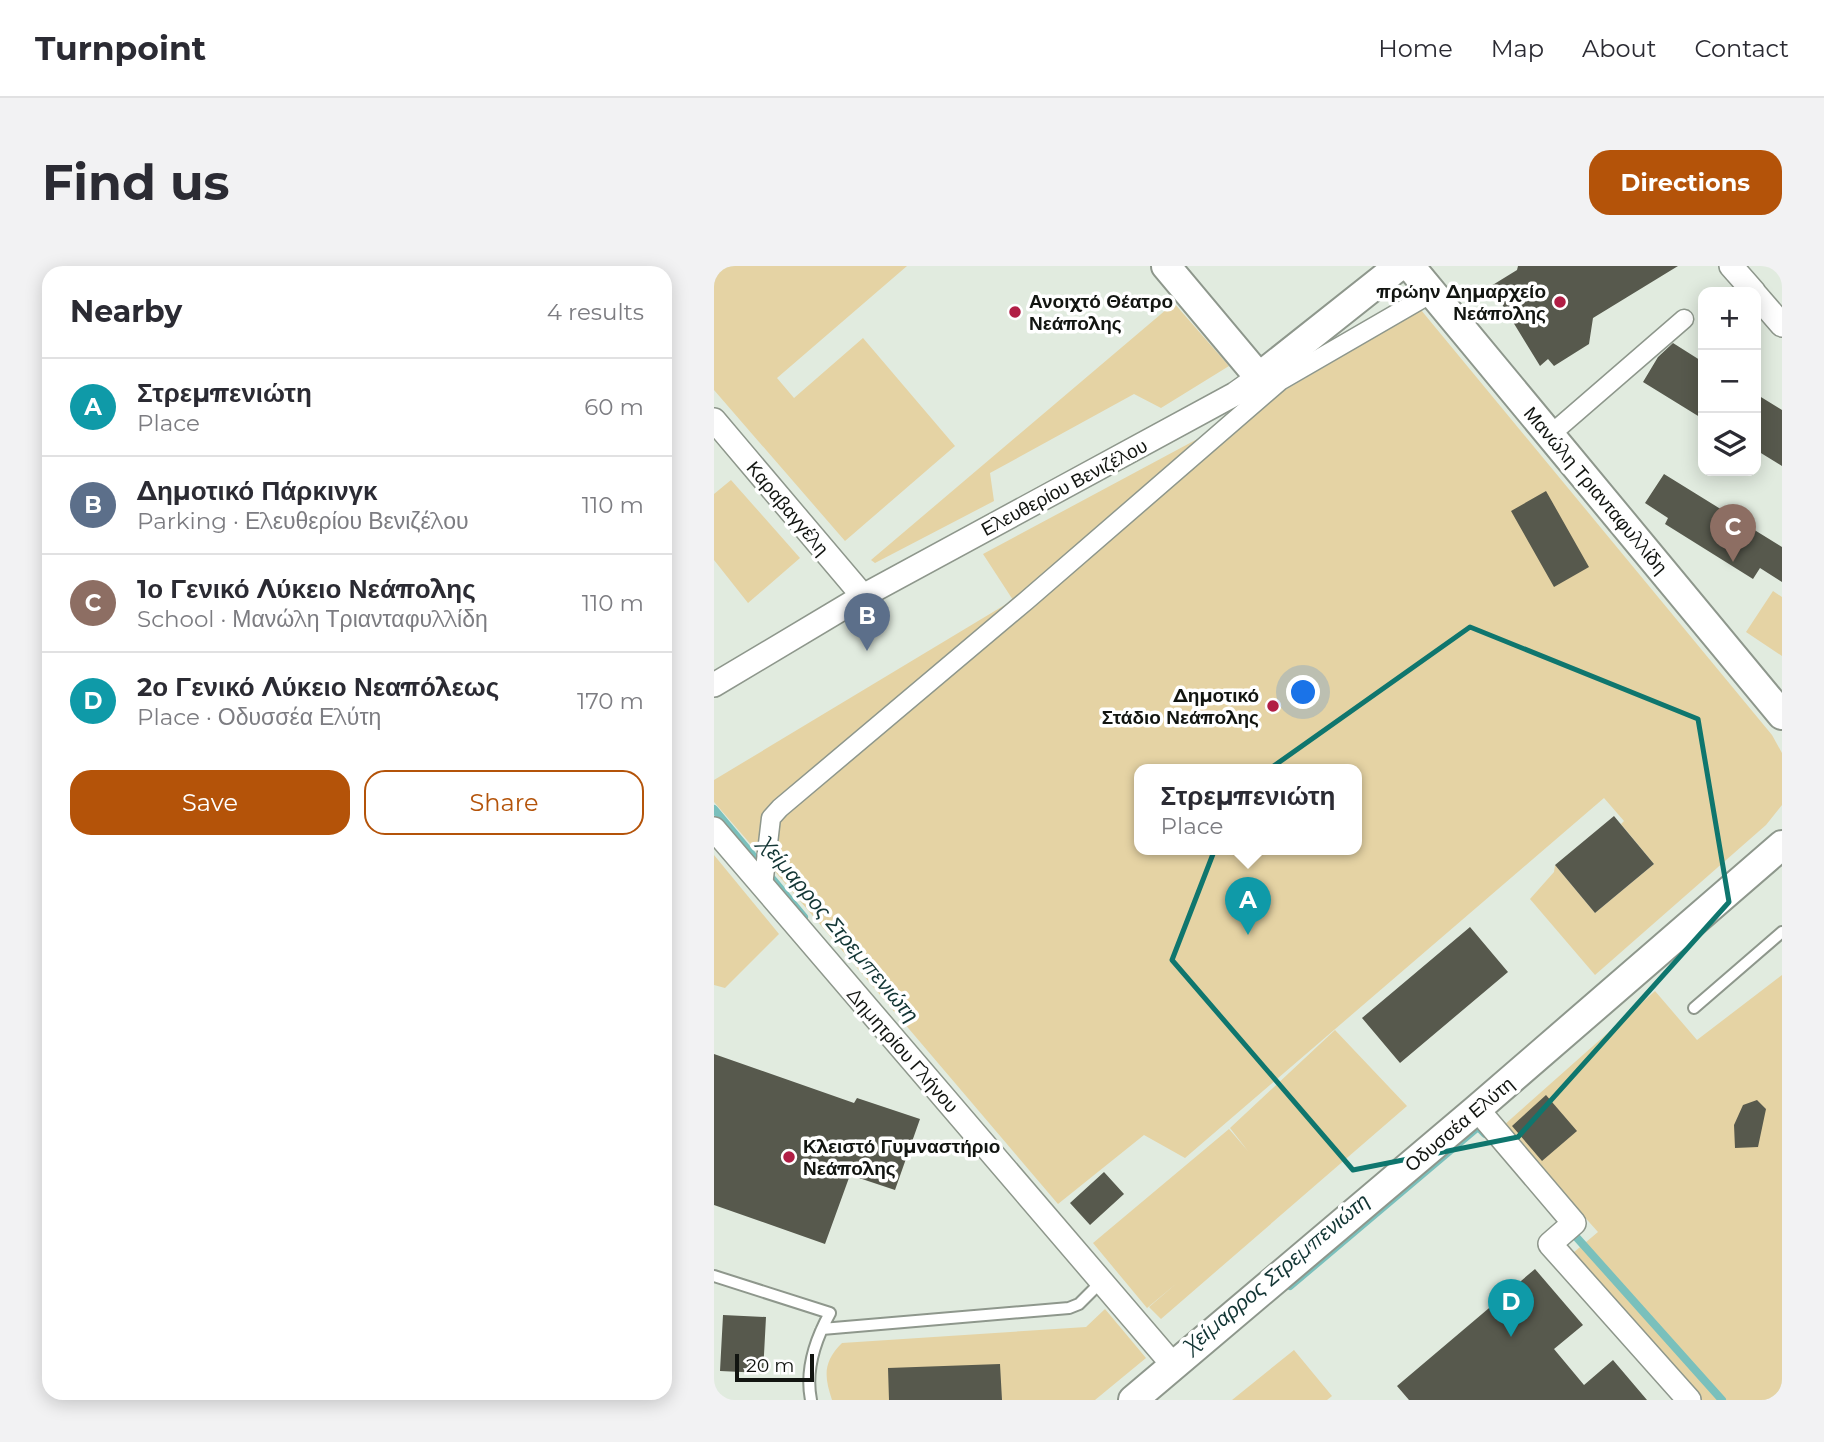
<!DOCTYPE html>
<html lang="en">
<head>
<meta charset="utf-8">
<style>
	:root { --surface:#fff; --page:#f2f2f3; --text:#2b2b33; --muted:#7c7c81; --line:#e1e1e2; --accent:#b45309 }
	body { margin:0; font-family:Montserrat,sans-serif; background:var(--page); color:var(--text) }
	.controls { position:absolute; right:21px; top:21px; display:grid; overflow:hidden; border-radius:14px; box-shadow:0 4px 18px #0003 }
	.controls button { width:63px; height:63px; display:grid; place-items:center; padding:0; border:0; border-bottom:2px solid var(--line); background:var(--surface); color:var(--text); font:35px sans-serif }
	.scale { position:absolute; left:21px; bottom:18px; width:79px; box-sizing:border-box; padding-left:7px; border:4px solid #121511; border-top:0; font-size:19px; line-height:24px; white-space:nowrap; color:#121511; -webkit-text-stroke:5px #fff; paint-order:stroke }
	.you { position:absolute; left:590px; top:427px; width:24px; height:24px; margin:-18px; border:5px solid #fff; border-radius:50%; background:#1a73e8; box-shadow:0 0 0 10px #1a73e833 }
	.badge { display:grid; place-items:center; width:46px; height:46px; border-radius:50%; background:var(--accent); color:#fff; font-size:23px; font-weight:700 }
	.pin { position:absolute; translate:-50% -58px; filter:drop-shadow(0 2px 4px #0008) }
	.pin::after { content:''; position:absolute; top:37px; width:24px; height:21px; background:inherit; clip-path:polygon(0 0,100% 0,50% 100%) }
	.popup { position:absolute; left:420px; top:498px; width:228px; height:91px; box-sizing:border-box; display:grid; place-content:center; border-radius:14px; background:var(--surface); filter:drop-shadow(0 2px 5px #0005); font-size:23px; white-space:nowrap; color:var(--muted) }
	.popup b { font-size:26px; color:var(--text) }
	.popup::after { content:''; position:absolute; left:50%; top:100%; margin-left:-14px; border:14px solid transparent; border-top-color:var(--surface) }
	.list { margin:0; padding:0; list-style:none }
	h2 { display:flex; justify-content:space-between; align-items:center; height:91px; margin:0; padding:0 28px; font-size:30px }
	h2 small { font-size:23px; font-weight:400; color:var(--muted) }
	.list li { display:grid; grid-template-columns:46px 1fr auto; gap:21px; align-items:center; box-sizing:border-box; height:98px; padding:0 28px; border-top:2px solid var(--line) }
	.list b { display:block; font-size:26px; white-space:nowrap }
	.list p { margin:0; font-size:23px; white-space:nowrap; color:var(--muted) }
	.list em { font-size:23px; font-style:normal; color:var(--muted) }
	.actions { display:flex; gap:14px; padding:21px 28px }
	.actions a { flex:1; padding:16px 0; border:2px solid var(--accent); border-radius:21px; text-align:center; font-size:24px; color:var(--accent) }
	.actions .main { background:var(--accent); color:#fff }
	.icon { flex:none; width:38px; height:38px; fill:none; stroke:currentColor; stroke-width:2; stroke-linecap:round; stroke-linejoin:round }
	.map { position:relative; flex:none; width:1068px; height:1134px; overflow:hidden; border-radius:21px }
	header { display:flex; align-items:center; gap:42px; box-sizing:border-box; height:98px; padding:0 35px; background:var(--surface); border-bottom:2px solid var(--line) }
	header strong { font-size:33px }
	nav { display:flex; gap:38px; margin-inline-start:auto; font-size:24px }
	.intro { display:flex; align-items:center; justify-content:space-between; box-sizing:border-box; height:168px; padding:0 42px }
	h1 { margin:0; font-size:49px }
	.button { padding:18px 32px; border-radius:21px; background:var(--accent); color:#fff; font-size:24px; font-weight:700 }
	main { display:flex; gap:42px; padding:0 42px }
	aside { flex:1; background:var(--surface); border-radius:21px; box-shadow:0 4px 18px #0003 }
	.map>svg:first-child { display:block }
	.green { fill:#e5d3a4; fill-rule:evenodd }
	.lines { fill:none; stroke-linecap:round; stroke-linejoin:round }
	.stream { stroke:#7ac0bc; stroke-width:8 }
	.building { fill:#57594d }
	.service-casing { stroke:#8e978c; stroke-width:14 }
	.pedestrian-casing { stroke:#8e978c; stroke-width:21 }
	.minor-casing { stroke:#8e978c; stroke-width:26 }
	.tertiary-casing { stroke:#8e978c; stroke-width:32 }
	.service { stroke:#fff; stroke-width:10 }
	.pedestrian { stroke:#fff; stroke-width:18 }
	.minor { stroke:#fff; stroke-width:23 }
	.tertiary { stroke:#fff; stroke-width:28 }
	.marked { fill:none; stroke:#0f766e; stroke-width:5; stroke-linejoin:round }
	.poi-dot { fill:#b11e45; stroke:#fff; stroke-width:2.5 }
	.labels { text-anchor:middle; stroke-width:7; stroke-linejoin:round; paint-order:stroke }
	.poi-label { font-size:19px; font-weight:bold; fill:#121511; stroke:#fff; text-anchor:end }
	.street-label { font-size:19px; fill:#121511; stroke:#fff }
	.water-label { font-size:21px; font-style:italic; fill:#123534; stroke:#fff }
</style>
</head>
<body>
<header>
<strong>Turnpoint</strong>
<nav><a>Home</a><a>Map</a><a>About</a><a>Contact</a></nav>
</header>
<div class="intro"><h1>Find us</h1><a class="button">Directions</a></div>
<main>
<aside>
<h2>Nearby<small>4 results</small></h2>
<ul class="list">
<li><span class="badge" style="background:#0f9aa8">A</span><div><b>Στρεμπενιώτη</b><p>Place</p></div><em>60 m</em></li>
<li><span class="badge" style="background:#5c6f8a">B</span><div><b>Δημοτικό Πάρκινγκ</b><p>Parking · Ελευθερίου Βενιζέλου</p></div><em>110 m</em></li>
<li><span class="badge" style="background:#8d6e63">C</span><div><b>1ο Γενικό Λύκειο Νεάπολης</b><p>School · Μανώλη Τριανταφυλλίδη</p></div><em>110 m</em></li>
<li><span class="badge" style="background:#0f9aa8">D</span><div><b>2ο Γενικό Λύκειο Νεαπόλεως</b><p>Place · Οδυσσέα Ελύτη</p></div><em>170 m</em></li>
</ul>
<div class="actions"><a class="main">Save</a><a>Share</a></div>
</aside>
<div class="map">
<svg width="1068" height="1134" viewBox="0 0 1068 1134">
	<rect width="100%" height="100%" fill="#e1ebdf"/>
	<!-- green -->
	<path class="green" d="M0,0H193L63,112L80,132L149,72L241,180L131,275L0,124Z
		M460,37L515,100L447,142L420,128L276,207L280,235L161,297L157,294Z
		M707,44L1058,469L1068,487V539L1052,559L881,709L816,633L840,606L841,599L881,647L940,598L907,558L910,555L890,532L471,892L430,869L344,938L58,602L62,553L561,130ZM426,503H642V583H426Z
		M489,170L57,546L46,589L0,536V514L299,334L269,288Z
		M17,214L86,292L34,337L0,294V228Z
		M1059,325L1068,331V390L1032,366Z
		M0,589L65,668L11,722L0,719Z
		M1068,709V1134H982L853,992L884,966L789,860L941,725L983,774Z
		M621,764L693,840L447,1053L435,1041L463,1017L433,1042L379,977L515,863L534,885L516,862Z
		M391,1043L432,1092L381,1134H118C110,1110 109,1096 128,1077L372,1061Z
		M580,1084L618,1130L613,1134H518Z"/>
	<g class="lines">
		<!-- stream -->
		<path class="stream" d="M0,543L90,651
			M856,964L1008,1134
			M576,1020L764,861L771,868"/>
	</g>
	<!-- building -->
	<path class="building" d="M804,0H964L879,52L875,78L840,100L834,93L826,100L777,20L803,4Z
		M959,77L989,96V153L929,116L944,91Z
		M1042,128L1068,144V200L1042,184Z
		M950,208L1068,281V316L1046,302L1039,313L951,258L954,252L931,237Z
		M832,225L875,301L840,321L797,245Z
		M900,550L940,598L881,647L841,599Z
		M756,661L794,706L686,797L648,752Z
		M0,788L140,837L143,832L206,853L181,924L136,909L111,978L0,939Z
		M832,829L863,865L828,895L798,860Z
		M1043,834L1052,843L1044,881L1021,882L1020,859L1029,839Z
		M390,906L410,928L376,959L356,937Z
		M821,1003L869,1059L840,1083L870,1119L899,1094L933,1134H695L683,1120Z
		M9,1049L52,1051L49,1107L6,1105Z
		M286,1098L288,1134H175L174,1102Z"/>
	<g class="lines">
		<!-- service casing -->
		<g class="service-casing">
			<path id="service" d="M980,742L1068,666
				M0,1010L116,1047C101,1074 91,1104 97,1134
				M108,1063L355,1042L365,1038L388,1015"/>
		</g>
		<!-- pedestrian casing -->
		<g class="pedestrian-casing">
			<path id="pedestrian" d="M836,169L970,53
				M49,620L57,552L66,542L313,334L566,115L718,27"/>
		</g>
		<!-- minor casing -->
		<g class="minor-casing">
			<path id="minor" d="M1017,0L1040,26
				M1042,29L1068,59
				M0,154L149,330
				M0,419L149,330L521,128L545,111
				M0,563L460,1100
				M763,843L860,957L836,978L975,1134"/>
		</g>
		<!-- tertiary casing -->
		<g class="tertiary-casing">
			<path id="tertiary" d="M452,0L545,111L685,0
				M696,0L1068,449
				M419,1134L763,843L1068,579"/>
		</g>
		<!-- service -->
		<use href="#service" class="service"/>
		<!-- pedestrian -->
		<use href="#pedestrian" class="pedestrian"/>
		<!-- minor -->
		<use href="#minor" class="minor"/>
		<!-- tertiary -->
		<use href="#tertiary" class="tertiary"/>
	</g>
	<!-- marked area -->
	<path class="marked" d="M756,361L984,453L1015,636L804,871L639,904L458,694L523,526Z"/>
	<!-- markers -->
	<g class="poi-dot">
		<circle cx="846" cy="36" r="7"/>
		<circle cx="301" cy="46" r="7"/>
		<circle cx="559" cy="440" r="7"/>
		<circle cx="75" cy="891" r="7"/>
	</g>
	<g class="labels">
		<!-- poi labels -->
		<g class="poi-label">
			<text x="832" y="32">πρώην Δημαρχείο<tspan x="832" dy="22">Νεάπολης</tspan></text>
			<text x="315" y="42" text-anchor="start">Ανοιχτό Θέατρο<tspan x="315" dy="22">Νεάπολης</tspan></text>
			<text x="545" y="436">Δημοτικό<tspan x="545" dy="22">Στάδιο Νεάπολης</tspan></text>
			<text x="89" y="887" text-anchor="start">Κλειστό Γυμναστήριο<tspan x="89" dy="22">Νεάπολης</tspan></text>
		</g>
		<!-- street labels -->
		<g class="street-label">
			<text transform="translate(350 221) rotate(-28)" y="7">Ελευθερίου Βενιζέλου</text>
			<text transform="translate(882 224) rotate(50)" y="7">Μανώλη Τριανταφυλλίδη</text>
			<text transform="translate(74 242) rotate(50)" y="7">Καραβαγγέλη</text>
			<text transform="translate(189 784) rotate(49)" y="7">Δημητρίου Γλήνου</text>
			<text transform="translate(745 858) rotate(-40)" y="7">Οδυσσέα Ελύτη</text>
		</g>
		<!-- water labels -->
		<g class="water-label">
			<text transform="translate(125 664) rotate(50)" y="7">Χείμαρρος Στρεμπενιώτη</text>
			<text transform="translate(563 1007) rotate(-40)" y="7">Χείμαρρος Στρεμπενιώτη</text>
		</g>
	</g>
</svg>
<div class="controls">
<button>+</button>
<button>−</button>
<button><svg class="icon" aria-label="layers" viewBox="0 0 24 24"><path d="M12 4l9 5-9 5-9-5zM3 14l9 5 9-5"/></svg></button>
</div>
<div class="scale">20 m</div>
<div class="you"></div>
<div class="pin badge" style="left:534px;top:669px;background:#0f9aa8">A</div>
<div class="popup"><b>Στρεμπενιώτη</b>Place</div>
<div class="pin badge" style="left:153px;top:385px;background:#5c6f8a">B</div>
<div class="pin badge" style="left:1019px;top:296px;background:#8d6e63">C</div>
<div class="pin badge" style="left:797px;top:1071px;background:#0f9aa8">D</div>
</div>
</main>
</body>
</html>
